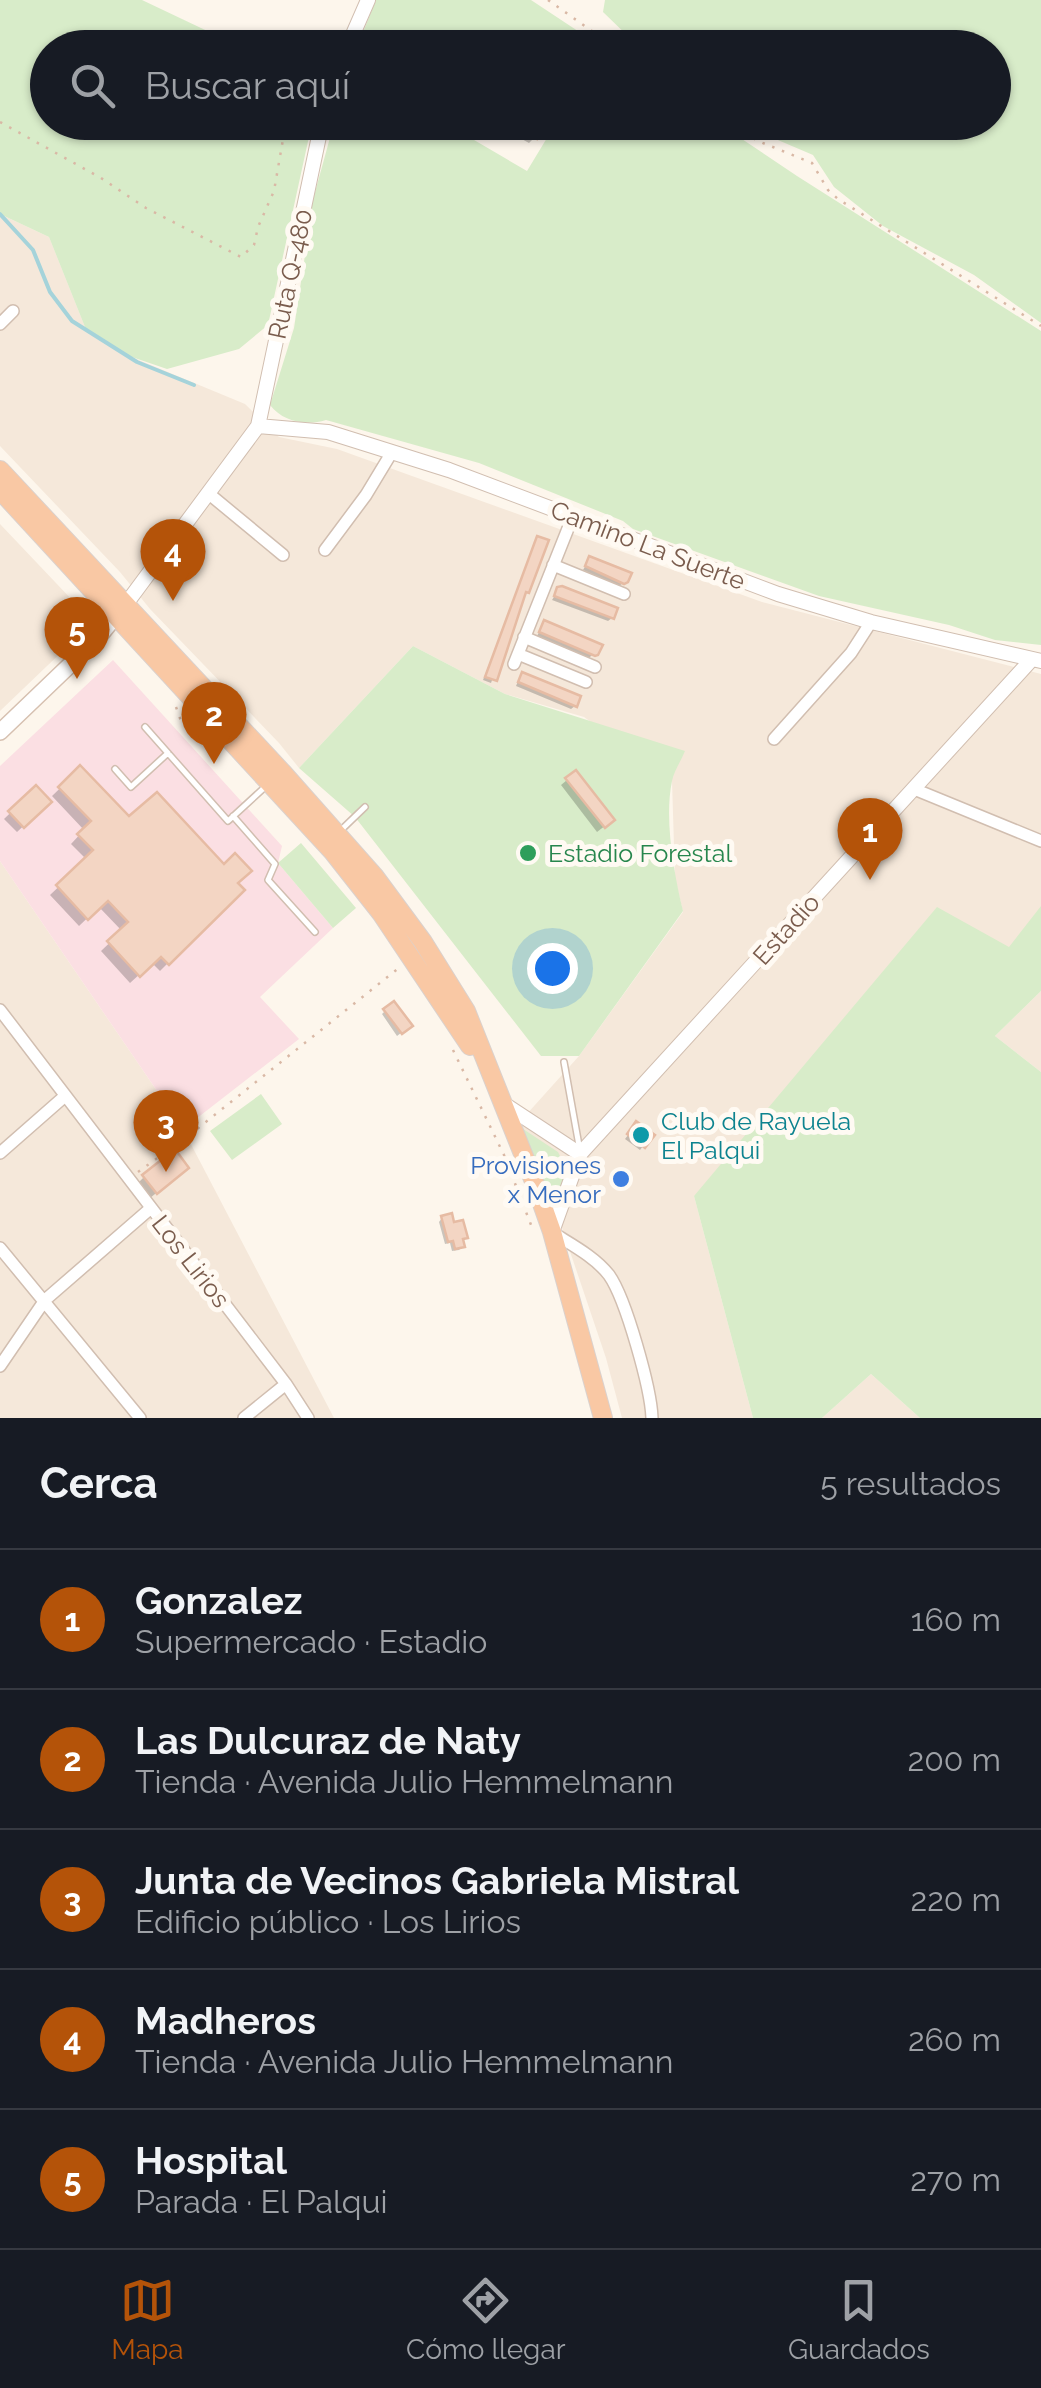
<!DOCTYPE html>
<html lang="es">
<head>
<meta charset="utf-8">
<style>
	:root { --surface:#171b24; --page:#242831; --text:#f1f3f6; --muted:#9ea1a6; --line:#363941; --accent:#b45309 }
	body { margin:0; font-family:Raleway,sans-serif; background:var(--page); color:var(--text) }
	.you { position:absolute; left:552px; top:968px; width:35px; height:35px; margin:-25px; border:8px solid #fff; border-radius:50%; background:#1a73e8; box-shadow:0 0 0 15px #1a73e833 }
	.badge { display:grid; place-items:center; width:65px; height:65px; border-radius:50%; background:var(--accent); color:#fff; font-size:32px; font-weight:700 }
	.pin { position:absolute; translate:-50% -82px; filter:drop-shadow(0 2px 5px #0008) }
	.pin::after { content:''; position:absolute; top:52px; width:35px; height:30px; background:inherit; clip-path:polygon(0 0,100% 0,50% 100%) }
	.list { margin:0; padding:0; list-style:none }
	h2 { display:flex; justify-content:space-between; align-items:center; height:130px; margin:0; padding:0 40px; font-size:42px }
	h2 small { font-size:32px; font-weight:400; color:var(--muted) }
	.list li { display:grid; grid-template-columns:65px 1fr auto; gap:30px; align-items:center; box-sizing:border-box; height:140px; padding:0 40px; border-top:2px solid var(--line) }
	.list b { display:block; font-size:38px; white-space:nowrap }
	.list p { margin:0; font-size:32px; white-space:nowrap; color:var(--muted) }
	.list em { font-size:32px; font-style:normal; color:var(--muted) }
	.icon { flex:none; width:55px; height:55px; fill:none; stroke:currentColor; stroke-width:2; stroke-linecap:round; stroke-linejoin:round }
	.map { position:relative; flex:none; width:1041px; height:1418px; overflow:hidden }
	.search { position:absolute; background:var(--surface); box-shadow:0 2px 8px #0004; left:30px; right:30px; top:30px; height:110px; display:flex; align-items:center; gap:25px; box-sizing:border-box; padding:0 35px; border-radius:55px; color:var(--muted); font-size:38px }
	.sheet { height:830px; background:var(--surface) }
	nav { display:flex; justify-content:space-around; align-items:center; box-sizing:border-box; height:140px; border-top:2px solid var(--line); background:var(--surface); font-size:28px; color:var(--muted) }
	nav a { display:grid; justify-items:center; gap:5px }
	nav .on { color:var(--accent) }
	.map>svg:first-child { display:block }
	.residential { fill:#f5e8da }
	.medical { fill:#fbdfe3 }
	.green { fill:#d8ecc9 }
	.shadow { fill:#0003 }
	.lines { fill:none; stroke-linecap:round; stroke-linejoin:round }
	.stream { stroke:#a5d3da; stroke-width:4 }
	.building { fill:#f3d5c3; stroke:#e6bba3; stroke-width:2.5 }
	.service-casing { stroke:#d1beb0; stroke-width:8 }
	.minor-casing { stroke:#d1beb0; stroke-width:14 }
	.tertiary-casing { stroke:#d1beb0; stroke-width:16 }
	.secondary-casing { stroke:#d6c0b0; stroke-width:18 }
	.trunk-casing { stroke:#dad1cd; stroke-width:20 }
	.path { stroke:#d9b8a5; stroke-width:2.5; stroke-dasharray:2.5 8; stroke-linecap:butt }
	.service { stroke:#fff; stroke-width:5 }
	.minor { stroke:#fff; stroke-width:11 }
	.tertiary { stroke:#fff; stroke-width:14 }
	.secondary { stroke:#fff; stroke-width:15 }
	.trunk { stroke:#f9c8a4; stroke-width:18 }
	.leisure-dot { fill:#2e9e5b; stroke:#fffaf3; stroke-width:4 }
	.culture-dot { fill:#0f9aa8; stroke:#fffaf3; stroke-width:4 }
	.shop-dot { fill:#3f7fe0; stroke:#fffaf3; stroke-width:4 }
	.labels { text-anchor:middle; stroke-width:10; stroke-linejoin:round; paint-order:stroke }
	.street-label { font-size:25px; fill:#7a5c4d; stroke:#fffaf3 }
	.leisure-label { font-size:25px; fill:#27864d; stroke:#fffaf3; text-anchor:start }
	.culture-label { font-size:25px; fill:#0d838f; stroke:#fffaf3; text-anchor:start }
	.shop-label { font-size:25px; fill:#366cbe; stroke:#fffaf3; text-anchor:end }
</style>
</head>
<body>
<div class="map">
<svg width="1041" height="1418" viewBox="0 0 1041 1418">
	<rect width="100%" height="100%" fill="#fdf6ec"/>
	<!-- residential -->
	<path class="residential" d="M0,214L49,237L87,332L129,356L245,404L279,437L337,449L762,602L1041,674V964L694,1196L753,1418H622L606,1358L556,1210L517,1125L579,1056L683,912L675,878L672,781L584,717L505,694L413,646L299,768L279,743L150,609L120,572L0,446Z
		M0,524L93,622L0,711Z
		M0,861L183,1129L334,1418H0Z
		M1041,991V1072L995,1036Z
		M871,1374L920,1418H822Z"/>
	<!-- medical -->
	<path class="medical" d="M113,660L282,846L278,863L333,928L260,997L299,1039L183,1129L0,861V766Z"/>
	<!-- green -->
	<path class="green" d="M0,0H142L241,47L48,48V122L312,123L268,325L239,349L167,369L129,356L87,332L49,237L0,214Z
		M376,0H531L602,47H474L450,34L442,47H357Z
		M605,0H1041V323L974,275L883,226L834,187L813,155L752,129L744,123L994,122V48L646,47L635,43L603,12Z
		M334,123H445L527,171L556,123H718L797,176L1041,331V645L995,640L949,625L819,596L633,529L623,521L479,463L326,420C306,426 283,422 270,405L294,328L305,255L303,236Z
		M413,646L505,694L685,751C681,761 674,771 672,781C664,819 674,874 683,911L579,1056H541L355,817L299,768Z
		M301,843L356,908L333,928L278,863Z
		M1041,906V991L995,1036L1041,1072V1418H920L871,1374L822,1418H753L694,1196L937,907L1009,947Z
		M261,1094L282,1124L232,1160L210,1131Z
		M517,1125L558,1152L568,1172L556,1210Z"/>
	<!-- shadow -->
	<path class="shadow" d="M512,122L535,137L529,143L507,131Z
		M538,539L527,592L522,597L491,683L483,680Z
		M590,558L626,581L619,586L583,570Z
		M559,589L612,618L608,621L552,600Z
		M544,623L593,654L589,658L537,636Z
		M519,679L575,706L571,709L516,686Z
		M80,769L129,820L241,890L160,971L152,963L130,983L101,951L122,931L99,907L79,926L50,895L87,860L71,844L84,830L52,796Z
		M567,780L606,825L597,832L561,785Z
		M36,788L49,802L17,832L4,819Z
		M385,1011L406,1029L397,1036L382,1014Z
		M636,1125L643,1146L640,1150L625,1139Z
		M180,1174L150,1198L138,1183L144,1177Z
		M442,1218L461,1240L463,1246L459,1250L452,1251L450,1243L445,1244L439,1222Z"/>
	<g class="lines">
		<!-- stream -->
		<path class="stream" d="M0,214L33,250L50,292L72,321L137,362L194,385"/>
	</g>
	<!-- building -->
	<path class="building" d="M509,122H546L537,139Z
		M537,536L549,540L529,593L526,592L497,681L485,677Z
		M589,556L632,573L628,582L624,584L585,566Z
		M562,586L618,608L614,619L554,596L557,587Z
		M544,620L603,645L598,655L595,656L539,632Z
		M522,672L581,696L577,707L518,682Z
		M80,765L129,816L157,792L224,864L235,853L252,871L238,883L245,890L169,965L161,957L140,977L107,941L128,922L108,901L88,920L56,885L93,850L77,834L91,821L58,787Z
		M576,770L615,820L605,828L565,778Z
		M36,785L52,802L24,828L8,811Z
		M394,1001L413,1026L402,1034L383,1009Z
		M636,1121L655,1135L645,1148L627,1134Z
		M175,1149L189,1168L157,1194L142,1175Z
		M452,1213L454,1222L463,1220L468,1238L463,1239L465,1247L455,1249L453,1241L448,1242L441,1216Z"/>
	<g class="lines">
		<!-- service casing -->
		<g class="service-casing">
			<path id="service" d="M145,727L228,821L265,787
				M115,769L131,787L168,753
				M233,816L275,864L268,880L315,932
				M339,832L365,807
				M564,1062L580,1151"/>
		</g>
		<!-- minor casing -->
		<g class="minor-casing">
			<path id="minor" d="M0,324L13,311
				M208,493L283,555
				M325,550L366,495L392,452
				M553,565L624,594
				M524,637L595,667
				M518,654L586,682
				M514,664L573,516
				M774,739L851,653L871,622
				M914,789L1041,841
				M0,1010L286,1384L308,1418
				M0,1153L65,1096
				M553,1233C572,1245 595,1257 609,1275C626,1299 651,1389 652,1418
				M0,1248L140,1418
				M0,1366L45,1300L151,1208
				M244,1418L286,1384"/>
		</g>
		<!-- tertiary casing -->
		<g class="tertiary-casing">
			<path id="tertiary" d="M347,48L368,0
				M258,426L328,432L449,470L778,594L871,622L1041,661
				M126,604L258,426L322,122
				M501,1102L580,1154
				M552,1232L580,1154L1032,659"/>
		</g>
		<!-- secondary casing -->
		<g class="secondary-casing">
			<path id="secondary" d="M0,732L97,639L123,607"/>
		</g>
		<!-- trunk casing -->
		<g class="trunk-casing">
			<path id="trunk" d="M0,470L282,772L375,877L423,942L466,1011L535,1184L552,1232L603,1418
				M0,490L333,852L381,913L470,1046"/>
		</g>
		<!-- path -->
		<path class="path" d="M548,0L616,48
			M0,122L101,178L146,208L241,257L254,245L258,227L274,191L286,122
			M726,122L758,141L812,163L828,190L838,199L1041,326
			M176,707L181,721L210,743
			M453,1050L504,1155L533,1230
			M138,1172L192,1133L400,967"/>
		<!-- service -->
		<use href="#service" class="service"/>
		<!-- minor -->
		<use href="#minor" class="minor"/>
		<!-- tertiary -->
		<use href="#tertiary" class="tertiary"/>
		<!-- secondary -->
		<use href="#secondary" class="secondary"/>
		<!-- trunk -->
		<use href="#trunk" class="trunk"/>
	</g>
	<!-- markers -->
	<circle class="leisure-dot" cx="528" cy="853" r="10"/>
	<circle class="culture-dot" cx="641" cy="1135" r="10"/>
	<circle class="shop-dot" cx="621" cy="1179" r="10"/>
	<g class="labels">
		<!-- street labels -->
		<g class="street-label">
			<text transform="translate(290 274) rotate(-78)" y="9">Ruta Q-480</text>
			<text transform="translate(648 545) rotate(21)" y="9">Camino La Suerte</text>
			<text transform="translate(786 929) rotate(-48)" y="9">Estadio</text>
			<text transform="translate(191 1261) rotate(52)" y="9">Los Lirios</text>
		</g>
		<!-- leisure labels -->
		<g class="leisure-label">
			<text x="548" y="862">Estadio Forestal</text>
		</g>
		<!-- culture labels -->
		<g class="culture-label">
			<text x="661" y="1130">Club de Rayuela<tspan x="661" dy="29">El Palqui</tspan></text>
		</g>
		<!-- shop labels -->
		<g class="shop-label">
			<text x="601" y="1174">Provisiones<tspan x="601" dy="29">x Menor</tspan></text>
		</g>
	</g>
</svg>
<div class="you"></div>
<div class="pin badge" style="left:870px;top:880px">1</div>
<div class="pin badge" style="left:214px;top:764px">2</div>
<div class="pin badge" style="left:166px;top:1172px">3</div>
<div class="pin badge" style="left:173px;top:601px">4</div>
<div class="pin badge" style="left:77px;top:679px">5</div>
<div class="search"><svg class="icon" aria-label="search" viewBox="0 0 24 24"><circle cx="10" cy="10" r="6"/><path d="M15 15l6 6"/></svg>Buscar aquí</div>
</div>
<section class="sheet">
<h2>Cerca<small>5 resultados</small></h2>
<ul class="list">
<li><span class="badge">1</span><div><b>Gonzalez</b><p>Supermercado · Estadio</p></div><em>160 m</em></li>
<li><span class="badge">2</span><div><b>Las Dulcuraz de Naty</b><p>Tienda · Avenida Julio Hemmelmann</p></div><em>200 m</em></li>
<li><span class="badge">3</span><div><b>Junta de Vecinos Gabriela Mistral</b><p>Edificio público · Los Lirios</p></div><em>220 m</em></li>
<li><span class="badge">4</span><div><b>Madheros</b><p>Tienda · Avenida Julio Hemmelmann</p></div><em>260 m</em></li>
<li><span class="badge">5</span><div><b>Hospital</b><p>Parada · El Palqui</p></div><em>270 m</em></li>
</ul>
</section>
<nav>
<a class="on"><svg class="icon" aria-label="map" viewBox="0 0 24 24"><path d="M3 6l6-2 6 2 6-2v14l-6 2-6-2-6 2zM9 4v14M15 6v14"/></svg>Mapa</a>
<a><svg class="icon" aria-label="directions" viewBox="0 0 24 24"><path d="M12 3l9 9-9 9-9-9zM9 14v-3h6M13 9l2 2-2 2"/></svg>Cómo llegar</a>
<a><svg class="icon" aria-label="saved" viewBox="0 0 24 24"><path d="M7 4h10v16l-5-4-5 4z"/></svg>Guardados</a>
</nav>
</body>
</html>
